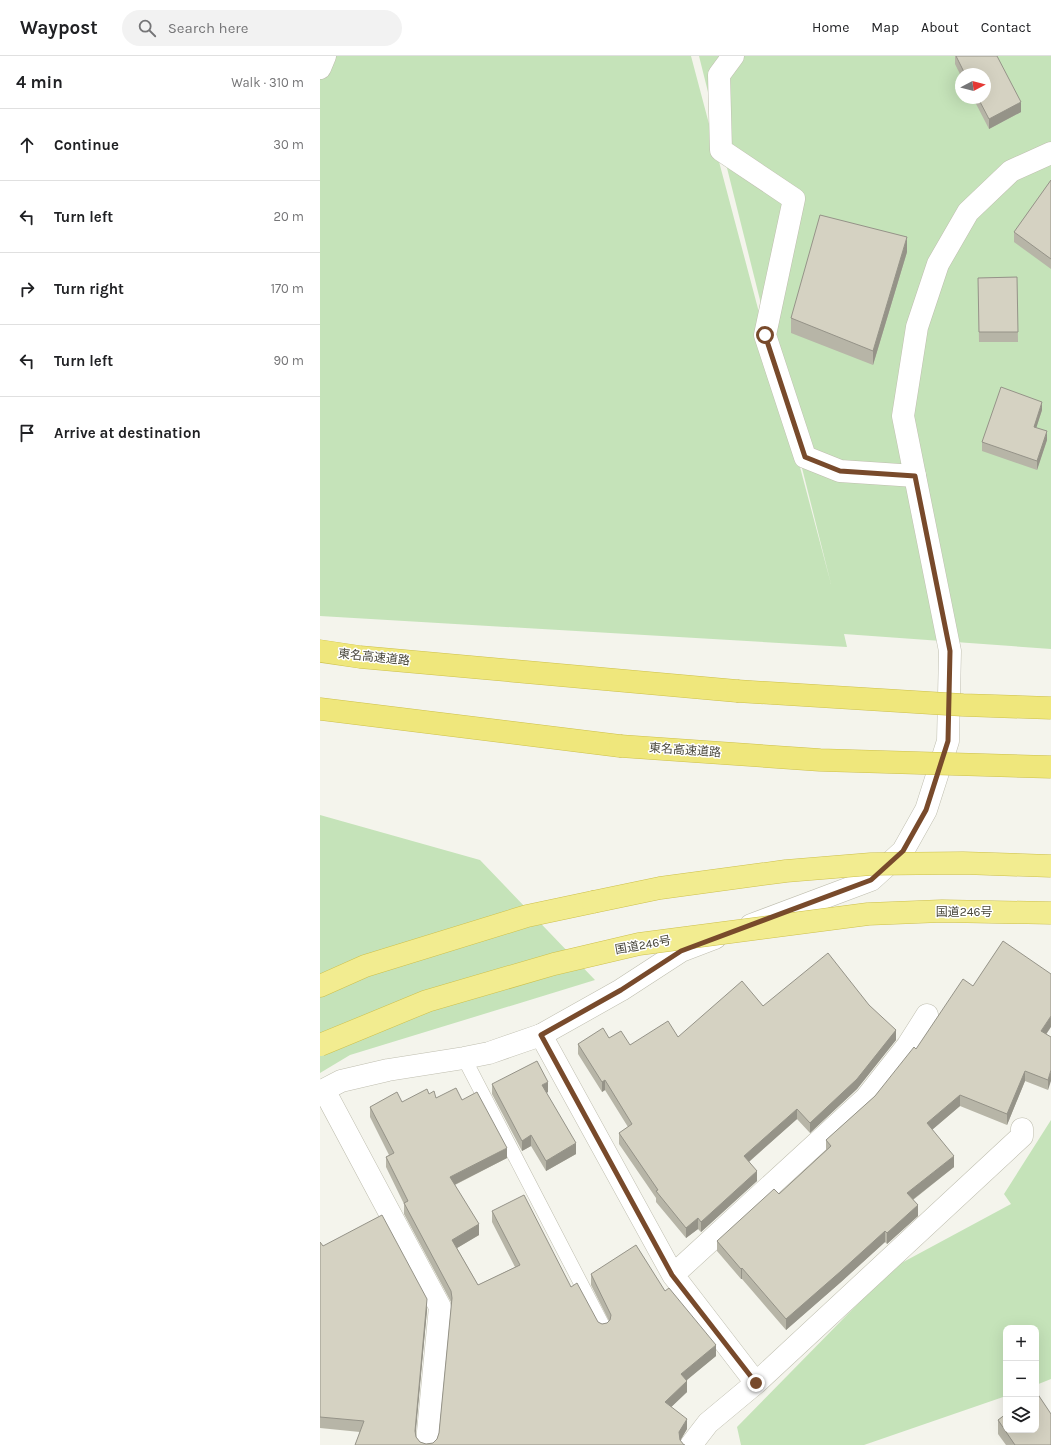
<!DOCTYPE html>
<html lang="en">
<head>
<meta charset="utf-8">
<style>
	:root { --surface:#fff; --page:#f2f2f2; --text:#202124; --muted:#757577; --line:#e0e0e0 }
	body { margin:0; font-family:Karla,"Noto Sans JP",sans-serif; background:var(--page); color:var(--text) }
	.controls { position:absolute; right:12px; bottom:12px; display:grid; overflow:hidden; border-radius:8px; box-shadow:0 4px 16px #0002 }
	.controls button { width:36px; height:36px; display:grid; place-items:center; padding:0; border:0; border-bottom:1px solid var(--line); background:var(--surface); color:var(--text); font:20px sans-serif }
	.compass { position:absolute; left:635px; top:12px; width:36px; height:36px; border-radius:50%; background:var(--surface); box-shadow:0 4px 16px #0002; rotate:83deg }
	.stop { position:absolute; width:12px; height:12px; margin:-9px; border:3px solid #784a2b; border-radius:50%; background:#fff }
	.stop.end { background:#784a2b; border-color:#fff; box-shadow:0 1px 4px #0008 }
	.list { margin:0; padding:0; list-style:none }
	h2 { display:flex; justify-content:space-between; align-items:center; height:52px; margin:0; padding:0 16px; font-size:17px }
	h2 small { font-size:13px; font-weight:400; color:var(--muted) }
	.list li { display:grid; grid-template-columns:26px 1fr auto; gap:12px; align-items:center; box-sizing:border-box; height:72px; padding:0 16px; border-top:1px solid var(--line) }
	.list b { display:block; font-size:15px; white-space:nowrap }
	.list em { font-size:13px; font-style:normal; color:var(--muted) }
	.icon { flex:none; width:22px; height:22px; fill:none; stroke:currentColor; stroke-width:2; stroke-linecap:round; stroke-linejoin:round }
	.map { position:relative; flex:none; width:731px; height:1389px; overflow:hidden }
	header { display:flex; align-items:center; gap:24px; box-sizing:border-box; height:56px; padding:0 20px; background:var(--surface); border-bottom:1px solid var(--line) }
	header strong { font-size:19px }
	nav { display:flex; gap:22px; margin-inline-start:auto; font-size:14px }
	.search { width:280px; height:36px; background:var(--page); display:flex; align-items:center; gap:10px; box-sizing:border-box; padding:0 14px; border-radius:22px; color:var(--muted); font-size:15px }
	main { display:flex }
	aside { flex:1; background:var(--surface) }
	.map>svg:first-child { display:block }
	.green { fill:#c5e3b9; fill-rule:evenodd }
	.lines { fill:none; stroke-linecap:round; stroke-linejoin:round }
	.service-casing { stroke:#bfbeaf; stroke-width:15 }
	.minor-casing { stroke:#bfbeaf; stroke-width:23 }
	.tertiary-casing { stroke:#bfbeaf; stroke-width:23 }
	.trunk-casing { stroke:#cdc04c; stroke-width:23 }
	.motorway-casing { stroke:#cdc04c; stroke-width:23 }
	.service { stroke:#fff; stroke-width:14 }
	.minor { stroke:#fff; stroke-width:22 }
	.tertiary { stroke:#fff; stroke-width:22 }
	.trunk { stroke:#f2ec90; stroke-width:22 }
	.motorway { stroke:#efe77c; stroke-width:22 }
	.trunk-bridge-casing { stroke:#cdc04c; stroke-width:23; stroke-linecap:butt }
	.motorway-bridge-casing { stroke:#cdc04c; stroke-width:23; stroke-linecap:butt }
	.trunk-bridge { stroke:#f2ec90; stroke-width:22 }
	.motorway-bridge { stroke:#efe77c; stroke-width:22 }
	.wall { fill:#b7b5a7 }
	.shaded-wall { fill:#959388 }
	.building { fill:#d5d2c2; stroke:#959388 }
	.route { stroke:#784a2b; stroke-width:5 }
	.labels { text-anchor:middle; stroke-width:3; stroke-linejoin:round; paint-order:stroke }
	.street-label { font-size:12px; fill:#48463a; stroke:#fff }
</style>
</head>
<body>
<header>
<strong>Waypost</strong>
<div class="search"><svg class="icon" aria-label="search" viewBox="0 0 24 24"><circle cx="10" cy="10" r="6"/><path d="M15 15l6 6"/></svg>Search here</div>
<nav><a>Home</a><a>Map</a><a>About</a><a>Contact</a></nav>
</header>
<main>
<aside>
<h2>4 min<small>Walk · 310 m</small></h2>
<ul class="list">
<li><svg class="icon" aria-label="ahead" viewBox="0 0 24 24"><path d="M12 20V5M6 11l6-6 6 6"/></svg><div><b>Continue</b></div><em>30 m</em></li>
<li><svg class="icon" aria-label="left" viewBox="0 0 24 24"><path d="M17 20v-9H6M10 6l-5 5 5 5"/></svg><div><b>Turn left</b></div><em>20 m</em></li>
<li><svg class="icon" aria-label="right" viewBox="0 0 24 24"><path d="M7 20v-9h11M14 6l5 5-5 5"/></svg><div><b>Turn right</b></div><em>170 m</em></li>
<li><svg class="icon" aria-label="left" viewBox="0 0 24 24"><path d="M17 20v-9H6M10 6l-5 5 5 5"/></svg><div><b>Turn left</b></div><em>90 m</em></li>
<li><svg class="icon" aria-label="arrive" viewBox="0 0 24 24"><path d="M6 21V4h12l-3 4 3 4H6"/></svg><div><b>Arrive at destination</b></div></li>
</ul>
</aside>
<div class="map">
<svg width="731" height="1389" viewBox="0 0 731 1389">
	<rect width="100%" height="100%" fill="#f4f4ec"/>
	<!-- green -->
	<path class="green" d="M0,0H371L511,528L379,0H731V593L524,578L527,591L0,560ZM641,18H665V42H641Z
		M0,759L160,804L275,924L30,999L0,1017Z
		M731,1064V1323L716,1329V1272H686V1340L544,1389H421L417,1371L574,1211L691,1148L684,1138Z"/>
	<g class="lines">
		<!-- service casing -->
		<g class="service-casing">
			<path id="service" d="M144,1002L283,1270"/>
		</g>
		<!-- minor casing -->
		<g class="minor-casing">
			<path id="minor" d="M413,0L399,19L401,94L474,143L445,279L485,401L520,415L595,420
				M0,12L5,0
				M221,979L353,1219L436,1327
				M4,1034L120,1251L107,1386
				M353,1219L546,1042L588,989L607,959
				M371,1389L388,1367L436,1327L702,1080V1073"/>
		</g>
		<!-- tertiary casing -->
		<g class="tertiary-casing">
			<path id="tertiary" d="M431,869L551,824L583,795L606,754L628,685L630,595L583,360L597,271L618,208L648,156L691,115L731,97
				M0,1036L21,1025L68,1014L144,1002L169,997L221,979L301,934L361,895L395,882"/>
		</g>
		<!-- trunk casing -->
		<g class="trunk-casing">
			<path id="trunk" d="M0,930L45,910L207,860L273,846"/>
		</g>
		<!-- motorway casing -->
		<g class="motorway-casing">
			<path id="motorway" d="M0,595L40,601L417,635
				M0,653L300,690"/>
		</g>
		<!-- service -->
		<use href="#service" class="service"/>
		<!-- minor -->
		<use href="#minor" class="minor"/>
		<!-- tertiary -->
		<use href="#tertiary" class="tertiary"/>
		<!-- trunk -->
		<use href="#trunk" class="trunk"/>
		<!-- motorway -->
		<use href="#motorway" class="motorway"/>
		<!-- trunk-bridge casing -->
		<g class="trunk-bridge-casing">
			<path id="trunk-bridge" d="M273,846L340,832L466,815L551,808L643,807L731,810
				M0,989L107,945L234,908L319,888L548,858L622,855L731,857"/>
		</g>
		<!-- motorway-bridge casing -->
		<g class="motorway-bridge-casing">
			<path id="motorway-bridge" d="M417,635L643,649L731,652
				M300,690L500,704L731,711"/>
		</g>
		<!-- trunk-bridge -->
		<use href="#trunk-bridge" class="trunk-bridge"/>
		<!-- motorway-bridge -->
		<use href="#motorway-bridge" class="motorway-bridge"/>
	</g>
	<!-- wall -->
	<path class="wall" d="M635,0H677L701,56L669,73L653,42H665V18H641V20L635,8Z
		M731,124V213L694,186V176Z
		M587,196L553,309L471,277V262Z
		M697,221L698,286H659L658,222Z
		M722,354L716,372L727,384L717,414L662,395V386Z
		M443,950L576,984L537,1033L490,1077L477,1063L429,1106L437,1125L381,1176L378,1173L366,1182L336,1146V1142L299,1088V1077L308,1071L285,1034L282,1036L258,998V988L289,982L310,989L358,981Z
		M726,978L731,981L728,1034L705,1025L687,1069L640,1050L612,1074L634,1111L593,1144L598,1160L567,1188L565,1186L521,1226L466,1274L422,1223H421L397,1195V1185L459,1138L506,1094V1084L555,1040L596,993Z
		M172,1028L228,1036L226,1037L256,1098L226,1115L211,1090L202,1095L172,1038Z
		M109,1038L116,1042L142,1044L187,1102L135,1129L159,1179L137,1192L158,1229L195,1211L172,1166V1155L251,1231L278,1266L282,1268L287,1267L289,1265L271,1229V1218L345,1235L396,1300L366,1324L367,1336L351,1351L367,1373L360,1384L35,1389L40,1376L0,1372V1186L3,1190L107,1254L95,1378L96,1381L100,1386L106,1388L113,1387L117,1383L119,1377L132,1249L131,1246L84,1158V1148L66,1111V1101L69,1099L50,1061V1051L82,1046Z
		M678,1364L731,1389H686L678,1378Z"/>
	<!-- shaded-wall -->
	<path class="shaded-wall" d="M701,46V56L669,73V63Z
		M587,181V196L553,309V295Z
		M722,346V354L714,379V371Z
		M727,375V384L717,414V405Z
		M731,960V971L721,986V975Z
		M576,974V984L537,1033L490,1077V1067Z
		M731,1014V1025L728,1034V1024Z
		M705,1015V1025L687,1069V1058Z
		M285,1024V1034L282,1036V1026Z
		M228,1026V1036L222,1040V1029Z
		M640,1039V1050L607,1078V1067Z
		M477,1053V1063L424,1110V1100Z
		M211,1079V1090L202,1095V1085Z
		M256,1087V1098L226,1115V1105Z
		M187,1092V1102L130,1131V1121Z
		M634,1100V1111L587,1148V1137Z
		M437,1115V1125L381,1176V1166Z
		M598,1149V1160L567,1188V1177Z
		M378,1162V1173L366,1182V1172Z
		M159,1168V1179L132,1195V1184Z
		M565,1175V1186L521,1226L466,1274V1263Z
		M422,1212V1223H421V1213Z
		M107,1243V1254L95,1385V1375Z
		M396,1289V1300L361,1329V1318Z
		M367,1325V1336L345,1357V1346Z
		M367,1363V1373L359,1387V1376Z"/>
	<!-- building -->
	<path class="building" d="M636,0H677L701,46L669,63L658,42H665V18H645Z
		M731,124V203L694,176Z
		M500,159L587,181L553,295L471,262Z
		M697,221L698,276H659L658,222Z
		M681,331L722,346L714,371L727,375L717,405L662,386Z
		M683,885L731,918V960L721,975L731,981V1014L728,1024L705,1015L687,1058L640,1039L607,1067L634,1100L587,1137L598,1149L567,1177L565,1175L521,1215L466,1263L422,1212L421,1213L397,1185L454,1133L459,1138L511,1090L506,1084L555,1040L594,991L596,993L643,923L653,930Z
		M508,897L549,949L576,974L537,1023L490,1067L477,1053L424,1100L437,1115L381,1166L378,1162L366,1172L336,1135L338,1134L299,1077L312,1068L285,1024L282,1026L258,988L283,972L289,982L301,975L310,989L348,965L358,981L422,925L443,950Z
		M217,1005L228,1026L222,1029L256,1087L226,1105L211,1079L202,1085L172,1028Z
		M136,1032L142,1044L157,1036L187,1092L130,1121L159,1168L132,1184L158,1229L200,1209L172,1155L204,1139L251,1231L257,1227L278,1266L282,1268L287,1267L290,1264L291,1259L271,1218L316,1189L345,1235L349,1232L396,1289L361,1318L367,1325L345,1346L367,1363L359,1376L360,1384L364,1389H365H35L44,1365L0,1361V1186L3,1190L62,1159L107,1243L95,1375L96,1381L100,1386L106,1388L113,1387L117,1383L119,1377L132,1242L131,1235L84,1147L88,1145L66,1101L74,1097L50,1051L77,1036L82,1046L107,1033L109,1038L114,1035L116,1042Z
		M717,1337L731,1358V1389H695L678,1364L686,1358V1374H716V1338Z"/>
	<g class="lines">
		<!-- route -->
		<path class="route" d="M436,1327L352,1219L221,979L301,934L361,895L551,824L583,795L606,754L628,685L630,595L595,420L520,415L485,401L445,279"/>
	</g>
	<g class="labels">
		<!-- street labels -->
		<g class="street-label">
			<text transform="translate(54 601) rotate(6)" y="4">東名高速道路</text>
			<text transform="translate(365 694) rotate(4)" y="4">東名高速道路</text>
			<text x="644" y="860">国道246号</text>
			<text transform="translate(323 889) rotate(-10)" y="4">国道246号</text>
		</g>
	</g>
</svg>
<div class="controls">
<button>+</button>
<button>−</button>
<button><svg class="icon" aria-label="layers" viewBox="0 0 24 24"><path d="M12 4l9 5-9 5-9-5zM3 14l9 5 9-5"/></svg></button>
</div>
<svg class="compass" viewBox="-18 -18 36 36"><path d="M0-13l5 13h-10z" fill="#e53935"/><path d="M0 13l5-13h-10z" fill="#757577"/></svg>
<div class="stop" style="left:445px;top:279px"></div>
<div class="stop end" style="left:436px;top:1327px"></div>
</div>
</main>
</body>
</html>
